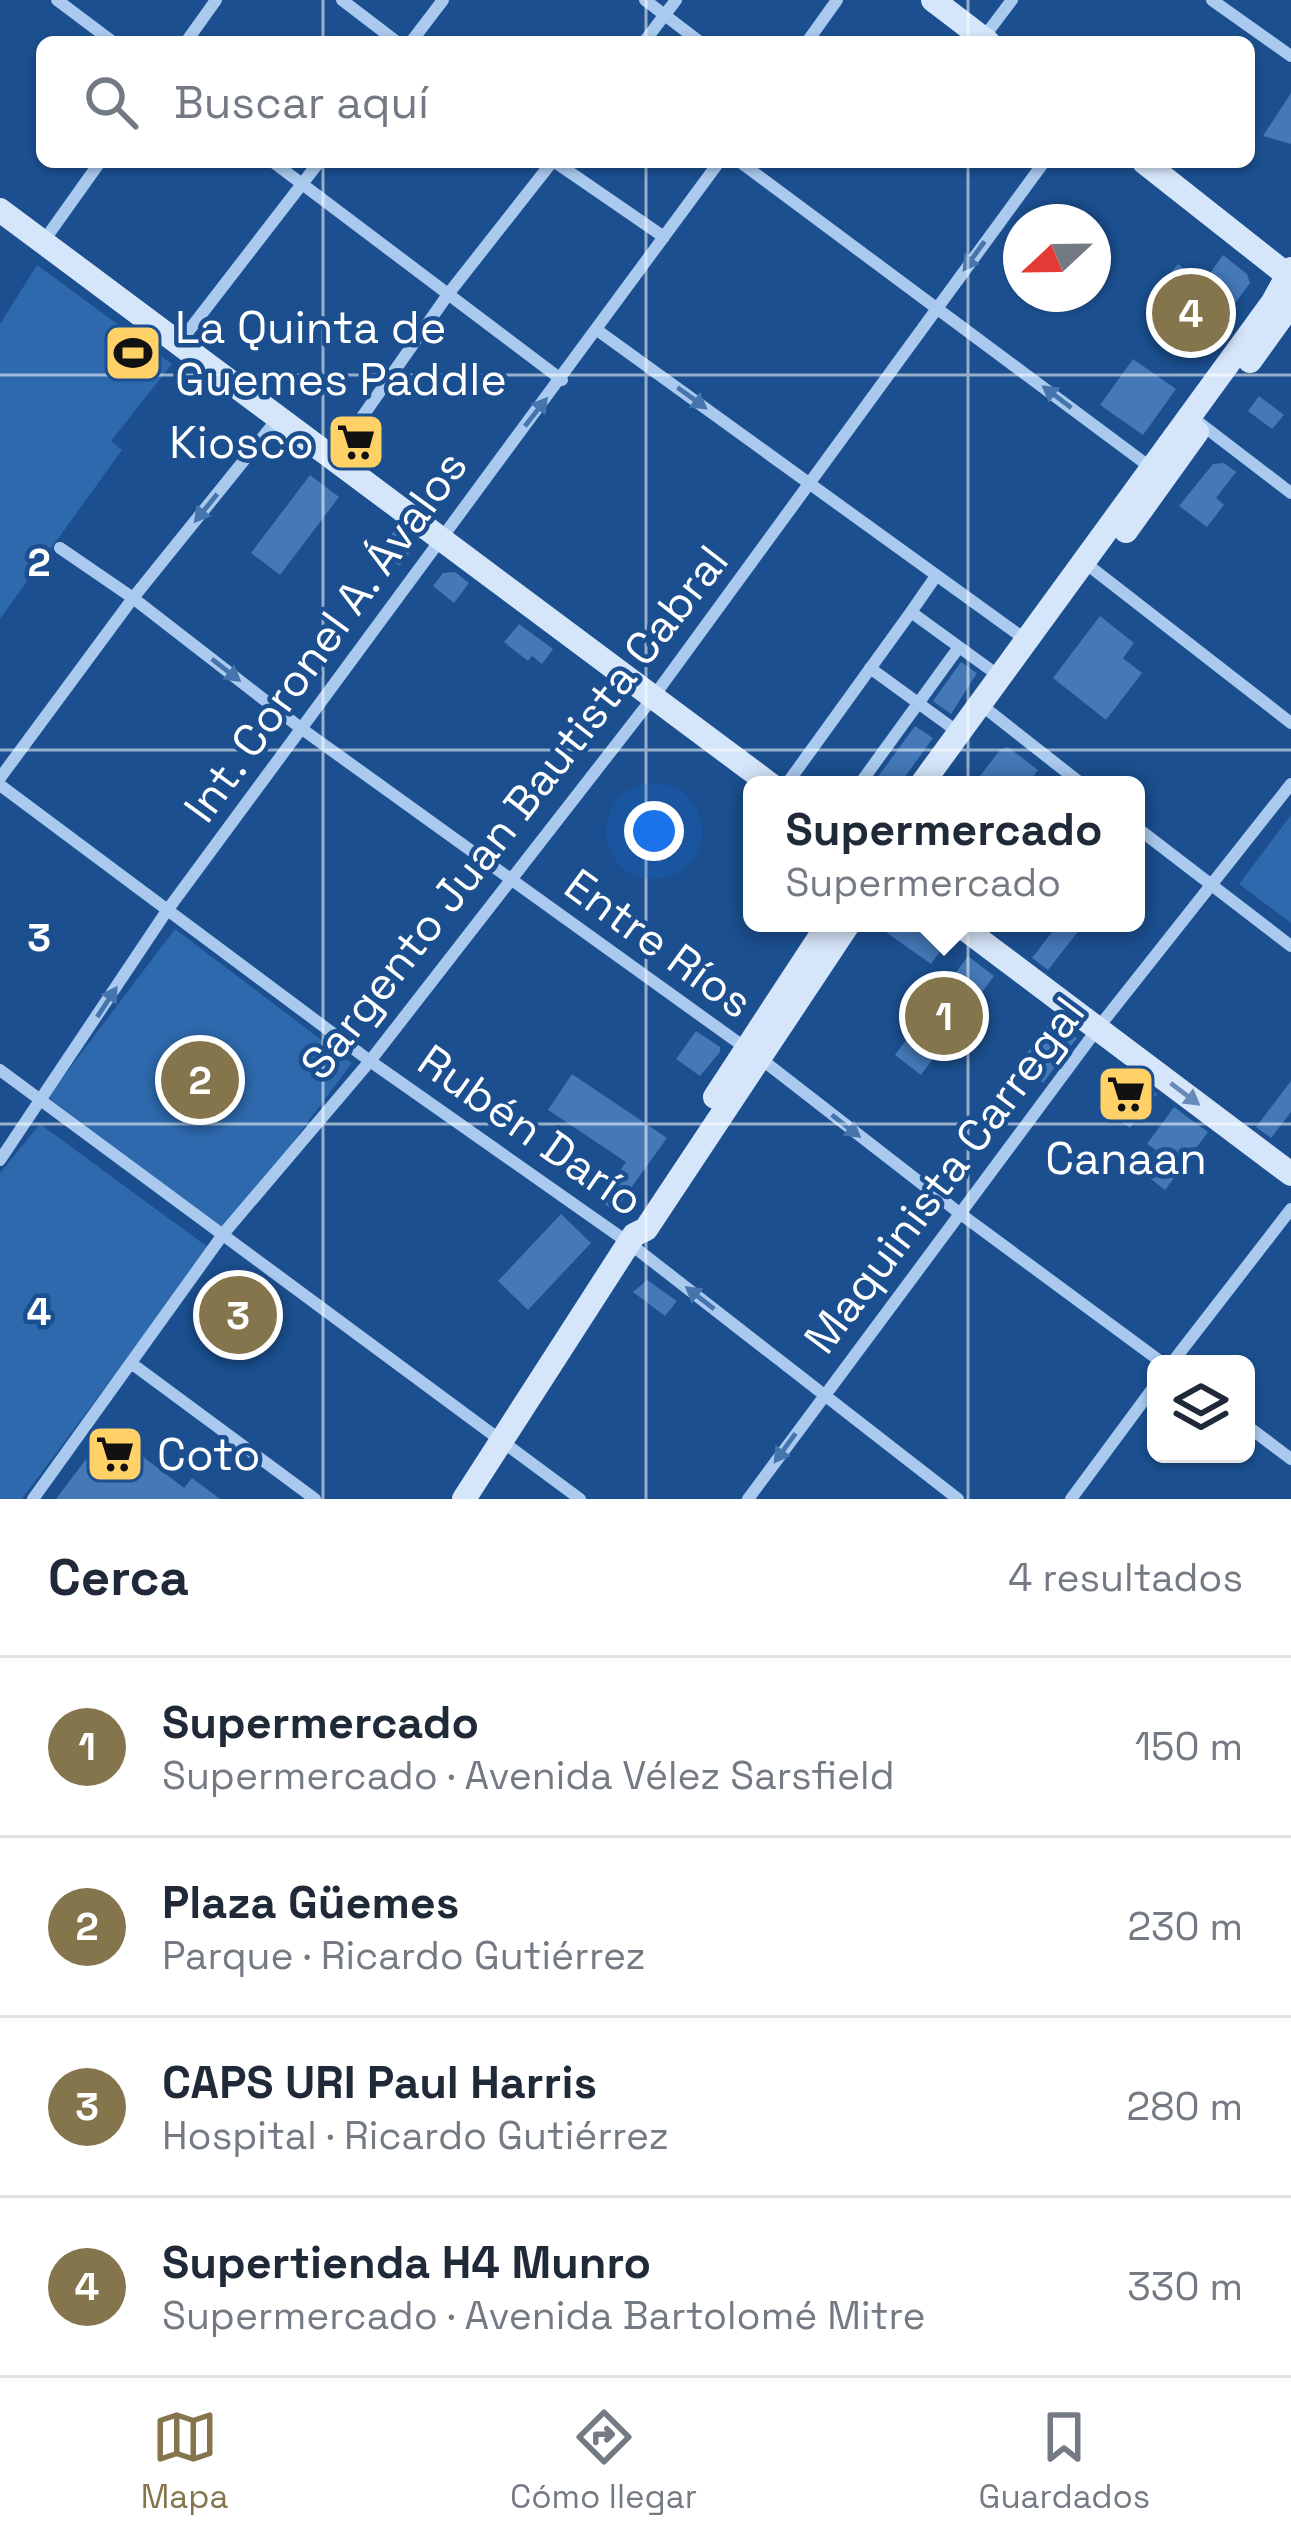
<!DOCTYPE html>
<html lang="es">
<head>
<meta charset="utf-8">
<style>
	:root { --surface:#fff; --page:#f6f6f7; --text:#1f2937; --muted:#747a83; --line:#e0e1e3; --accent:#84754c }
	body { margin:0; font-family:"Space Grotesk",sans-serif; background:var(--page); color:var(--text) }
	.controls { position:absolute; right:36px; bottom:36px; display:grid; overflow:hidden; border-radius:18px; box-shadow:0 3px 9px #0004 }
	.controls button { width:108px; height:108px; display:grid; place-items:center; padding:0; border:0; border-bottom:3px solid var(--line); background:var(--surface); color:var(--text); font:60px sans-serif }
	.compass { position:absolute; left:1003px; top:204px; width:108px; height:108px; border-radius:50%; background:var(--surface); box-shadow:0 3px 9px #0004; rotate:248deg }
	.you { position:absolute; left:654px; top:831px; width:42px; height:42px; margin:-30px; border:9px solid #fff; border-radius:50%; background:#1a73e8; box-shadow:0 0 0 18px #1a73e833 }
	.badge { display:grid; place-items:center; width:78px; height:78px; border-radius:50%; background:var(--accent); color:#fff; font-size:39px; font-weight:700 }
	.pin { position:absolute; translate:-50% -50%; border:6px solid #fff; box-shadow:0 3px 12px #0006 }
	.popup { position:absolute; left:743px; top:776px; width:402px; height:156px; box-sizing:border-box; display:grid; place-content:center; border-radius:18px; background:var(--surface); filter:drop-shadow(0 3px 9px #0005); font-size:39px; white-space:nowrap; color:var(--muted) }
	.popup b { font-size:45px; color:var(--text) }
	.popup::after { content:''; position:absolute; left:50%; top:100%; margin-left:-24px; border:24px solid transparent; border-top-color:var(--surface) }
	.list { margin:0; padding:0; list-style:none }
	h2 { display:flex; justify-content:space-between; align-items:center; height:156px; margin:0; padding:0 48px; font-size:51px }
	h2 small { font-size:39px; font-weight:400; color:var(--muted) }
	.list li { display:grid; grid-template-columns:78px 1fr auto; gap:36px; align-items:center; box-sizing:border-box; height:180px; padding:0 48px; border-top:3px solid var(--line) }
	.list b { display:block; font-size:45px; white-space:nowrap }
	.list p { margin:0; font-size:39px; white-space:nowrap; color:var(--muted) }
	.list em { font-size:39px; font-style:normal; color:var(--muted) }
	.icon { flex:none; width:66px; height:66px; fill:none; stroke:currentColor; stroke-width:2; stroke-linecap:round; stroke-linejoin:round }
	.map { position:relative; flex:none; width:1291px; height:1499px; overflow:hidden }
	.search { position:absolute; background:var(--surface); box-shadow:0 3px 9px #0004; left:36px; right:36px; top:36px; height:132px; display:flex; align-items:center; gap:30px; box-sizing:border-box; padding:0 42px; border-radius:18px; color:var(--muted); font-size:45px }
	.sheet { height:876px; background:var(--surface) }
	nav { display:flex; justify-content:space-around; align-items:center; box-sizing:border-box; height:168px; border-top:3px solid var(--line); background:var(--surface); font-size:33px; color:var(--muted) }
	nav a { display:grid; justify-items:center; gap:6px }
	nav .on { color:var(--accent) }
	.map>svg:first-child { display:block }
	.green { fill:#2e69ad }
	.building { fill:#4478b7 }
	.lines { fill:none; stroke-linecap:round; stroke-linejoin:round }
	.street { stroke:#a9c9ee; stroke-width:12 }
	.secondary { stroke:#d6e6fa; stroke-width:24 }
	.oneway { fill:#4674ac }
	.oneway2 { fill:#668bba }
	.grid { fill:none; stroke:#fff; stroke-width:3; stroke-opacity:0.55 }
	.labels { text-anchor:middle; stroke-width:9; stroke-linejoin:round; paint-order:stroke }
	.poi-label { font-size:45px; fill:#fff; stroke:#1b4f8f; text-anchor:start }
	.street-label { font-size:45px; fill:#fff; stroke:#1b4f8f }
	.grid-label { font-size:39px; text-anchor:middle; font-weight:bold; fill:#fff; stroke:#1b4f8f; stroke-width:9; stroke-linejoin:round; paint-order:stroke }
</style>
</head>
<body>
<div class="map">
<svg width="1291" height="1499" viewBox="0 0 1291 1499">
	<rect width="100%" height="100%" fill="#1b4f8f"/>
	<!-- green -->
	<path class="green" d="M37,265L172,364L111,441L122,450L0,619V324Z
		M1291,815V923L1239,884Z
		M175,929L352,1063L226,1231L48,1097Z
		M40,1124L209,1248L22,1499H0V1173Z"/>
	<!-- building -->
	<path class="building" d="M1291,93V144L1263,136Z
		M1223,255L1247,274L1250,283L1209,339L1161,302L1173,286L1165,280L1178,264L1203,283Z
		M1133,359L1176,389L1143,435L1100,405Z
		M1259,396L1284,415L1272,429L1248,411Z
		M1224,463L1236,472L1216,498L1224,505L1207,527L1179,506L1213,464Z
		M310,475L339,497L280,575L251,553Z
		M394,531L414,547L400,566L380,551Z
		M455,572L469,583L454,603L433,586L443,573Z
		M1100,616L1134,643L1123,658L1142,673L1106,720L1053,678Z
		M519,624L553,649L542,664L532,656L528,661L504,642Z
		M961,662L977,673L951,714L933,701Z
		M915,726L933,738L899,785H872Z
		M1008,747L1038,770L1027,785H973L1000,750Z
		M873,923H927L949,939L931,964Z
		M1059,923H1072L1080,929L1048,970L1032,958Z
		M968,956L994,976L921,1075L895,1055Z
		M1052,1020L1077,1038L1043,1083L1018,1065Z
		M696,1031L720,1047V1052L700,1076L676,1059Z
		M1129,1073L1157,1094L1130,1128L1102,1109Z
		M572,1074L667,1138L618,1206L610,1208L599,1200L626,1162L548,1110Z
		M1291,1081V1112L1271,1138L1256,1127Z
		M1174,1107L1208,1132L1165,1190L1147,1176L1157,1162L1151,1157L1156,1150L1147,1144Z
		M561,1214L591,1243L528,1310L498,1281Z
		M647,1280L677,1301L665,1316L633,1292Z
		M108,1430L184,1488L192,1478L220,1499H56Z"/>
	<g class="lines">
		<!-- street -->
		<path class="street" d="M57,0L113,42
			M342,0L397,42
			M645,0L700,42
			M1212,0L1291,56
			M984,37L1012,0
			M186,42L216,0
			M411,42L443,0
			M644,42L676,0
			M807,42L837,0
			M273,162L562,380
			M555,162L664,237
			M740,162L1150,467
			M43,242L100,162
			M597,330L1026,640
			M180,342L319,162
			M1197,421L1291,493
			M334,457L449,293L552,162
			M60,548L133,598L302,729L761,1059L962,1215L1164,1364
			M1084,562L1291,723
			M911,612L936,576
			M870,668L958,732
			M980,704L1083,785
			M0,778L133,598L279,417
			M0,785L370,1061L629,1243L958,1499
			M786,785L911,612L999,676
			M859,785L959,647
			M1136,827L1291,946
			M0,1070L580,1499
			M0,1160L166,912L719,162
			M131,1363L315,1499
			M1171,1364L1291,1209
			M1246,1425L1291,1459
			M33,1499L224,1233L370,1061L654,696L1044,162
			M748,1499L1098,1028L1291,784
			M1071,1499L1156,1384"/>
		<!-- secondary -->
		<path class="secondary" d="M933,0L988,42
			M1144,162L1291,278
			M0,210L771,785
			M1250,361L1291,304
			M1126,531L1197,432
			M921,785L1273,302L1291,269
			M957,923L1291,1174
			M715,1097L829,923
			M464,1499L634,1235L646,1229L849,923"/>
	</g>
	<!-- one-way arrows -->
	<defs><path id="oneway-solid" d="M-6-.8H1V-3.2L6.5 0L1 3.2V.8H-6Z" transform="scale(3)"/></defs>
	<g class="oneway">
		<use href="#oneway-solid" transform="translate(974 256) rotate(126)"/>
		<use href="#oneway-solid" transform="translate(1057 397) rotate(-143)"/>
		<use href="#oneway-solid" transform="translate(692 398) rotate(36)"/>
		<use href="#oneway-solid" transform="translate(536 412) rotate(-52)"/>
		<use href="#oneway-solid" transform="translate(206 508) rotate(129)"/>
		<use href="#oneway-solid" transform="translate(226 670) rotate(38)"/>
		<use href="#oneway-solid" transform="translate(107 1002) rotate(-57)"/>
		<use href="#oneway-solid" transform="translate(846 1126) rotate(38)"/>
		<use href="#oneway-solid" transform="translate(700 1298) rotate(-142)"/>
		<use href="#oneway-solid" transform="translate(785 1448) rotate(126)"/>
	</g>
	<use class="oneway2" href="#oneway-solid" transform="translate(1185 1094) rotate(37)"/>
	<!-- grid -->
	<path class="grid" d="M323,0V42M646,0V42M968,0V42M323,162V1499M646,162V1499M968,162V1499M0,375H1291M0,750H1291M0,1124H1291"/>
	<!-- icons -->
	<defs>
		<g id="stadium-square" transform="scale(3)"><rect x="-9" y="-9" width="18" height="18" rx="4" fill="#ffd166" stroke="#1b4f8f"/><path d="M0-5a6.5 5 0 1 0 0 10a6.5 5 0 1 0 0-10ZM-3.5-1.8h7v3.6h-7Z" fill="#111"/></g>
		<g id="supermarket-square" transform="scale(3)"><rect x="-9" y="-9" width="18" height="18" rx="4" fill="#ffd166" stroke="#1b4f8f"/><path d="M-6-5.5h2.5l.6 2H6L4.5 2H-2.5L-4.4-4H-6ZM-1.5 3.2a1.3 1.3 0 1 0 .1 0ZM3 3.2a1.3 1.3 0 1 0 .1 0Z" fill="#111"/></g>
	</defs>
	<g fill-rule="evenodd">
		<use href="#stadium-square" x="133" y="353"/>
		<use href="#supermarket-square" x="356" y="442"/>
		<use href="#supermarket-square" x="1126" y="1094"/>
		<use href="#supermarket-square" x="115" y="1454"/>
	</g>
	<g class="labels">
		<!-- poi labels -->
		<g class="poi-label">
			<text x="175" y="343">La Quinta de<tspan x="175" dy="52">Guemes Paddle</tspan></text>
			<text x="314" y="458" text-anchor="end">Kiosco</text>
			<text x="1126" y="1174" text-anchor="middle">Canaan</text>
			<text x="157" y="1470">Coto</text>
		</g>
		<!-- street labels -->
		<g class="street-label">
			<text transform="translate(325 636) rotate(-54)" y="16">Int. Coronel A. Ávalos</text>
			<text transform="translate(514 812) rotate(-52)" y="16">Sargento Juan Bautista Cabral</text>
			<text transform="translate(659 943) rotate(36)" y="16">Entre Ríos</text>
			<text transform="translate(531 1130) rotate(35)" y="16">Rubén Darío</text>
			<text transform="translate(944 1175) rotate(-53)" y="16">Maquinista Carregal</text>
		</g>
	</g>
	<g class="grid-label">
		<text x="39" y="576">2</text>
		<text x="39" y="951">3</text>
		<text x="39" y="1325">4</text>
	</g>
</svg>
<div class="controls">
<button><svg class="icon" aria-label="layers" viewBox="0 0 24 24"><path d="M12 4l9 5-9 5-9-5zM3 14l9 5 9-5"/></svg></button>
</div>
<svg class="compass" viewBox="-18 -18 36 36"><path d="M0-13l5 13h-10z" fill="#e53935"/><path d="M0 13l5-13h-10z" fill="#747a83"/></svg>
<div class="you"></div>
<div class="pin badge" style="left:944px;top:1016px">1</div>
<div class="popup"><b>Supermercado</b>Supermercado</div>
<div class="pin badge" style="left:200px;top:1080px">2</div>
<div class="pin badge" style="left:238px;top:1315px">3</div>
<div class="pin badge" style="left:1191px;top:313px">4</div>
<div class="search"><svg class="icon" aria-label="search" viewBox="0 0 24 24"><circle cx="10" cy="10" r="6"/><path d="M15 15l6 6"/></svg>Buscar aquí</div>
</div>
<section class="sheet">
<h2>Cerca<small>4 resultados</small></h2>
<ul class="list">
<li><span class="badge">1</span><div><b>Supermercado</b><p>Supermercado · Avenida Vélez Sarsfield</p></div><em>150 m</em></li>
<li><span class="badge">2</span><div><b>Plaza Güemes</b><p>Parque · Ricardo Gutiérrez</p></div><em>230 m</em></li>
<li><span class="badge">3</span><div><b>CAPS URI Paul Harris</b><p>Hospital · Ricardo Gutiérrez</p></div><em>280 m</em></li>
<li><span class="badge">4</span><div><b>Supertienda H4 Munro</b><p>Supermercado · Avenida Bartolomé Mitre</p></div><em>330 m</em></li>
</ul>
</section>
<nav>
<a class="on"><svg class="icon" aria-label="map" viewBox="0 0 24 24"><path d="M3 6l6-2 6 2 6-2v14l-6 2-6-2-6 2zM9 4v14M15 6v14"/></svg>Mapa</a>
<a><svg class="icon" aria-label="directions" viewBox="0 0 24 24"><path d="M12 3l9 9-9 9-9-9zM9 14v-3h6M13 9l2 2-2 2"/></svg>Cómo llegar</a>
<a><svg class="icon" aria-label="saved" viewBox="0 0 24 24"><path d="M7 4h10v16l-5-4-5 4z"/></svg>Guardados</a>
</nav>
</body>
</html>
